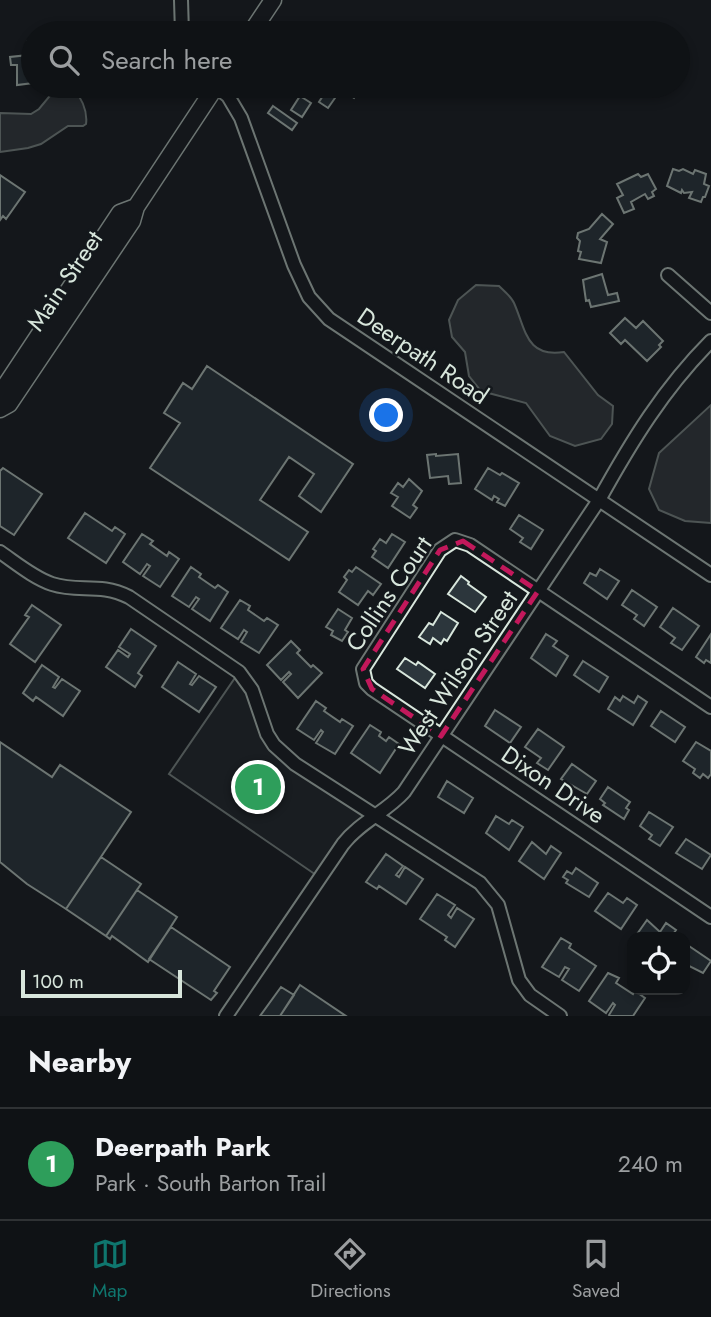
<!DOCTYPE html>
<html lang="en">
<head>
<meta charset="utf-8">
<style>
	:root { --surface:#0f1215; --page:#1d2022; --text:#f1f3f6; --muted:#9b9ea0; --line:#2f3234; --accent:#0f766e }
	body { margin:0; font-family:Jost,sans-serif; background:var(--page); color:var(--text) }
	.controls { position:absolute; right:21px; bottom:21px; display:grid; overflow:hidden; border-radius:14px; box-shadow:0 4px 10px #0003 }
	.controls button { width:63px; height:63px; display:grid; place-items:center; padding:0; border:0; border-bottom:2px solid var(--line); background:var(--surface); color:var(--text); font:35px sans-serif }
	.scale { position:absolute; left:21px; bottom:18px; width:161px; box-sizing:border-box; padding-left:7px; border:4px solid #d8e6dc; border-top:0; font-size:19px; line-height:24px; white-space:nowrap; color:#d8e6dc; -webkit-text-stroke:5px #14181c; paint-order:stroke }
	.you { position:absolute; left:387px; top:416px; width:24px; height:24px; margin:-18px; border:5px solid #fff; border-radius:50%; background:#1a73e8; box-shadow:0 0 0 10px #1a73e833 }
	.badge { display:grid; place-items:center; width:46px; height:46px; border-radius:50%; background:var(--accent); color:#fff; font-size:23px; font-weight:700 }
	.pin { position:absolute; translate:-50% -50%; border:4px solid #fff; box-shadow:0 2px 7px #0006 }
	.list { margin:0; padding:0; list-style:none }
	h2 { display:flex; justify-content:space-between; align-items:center; height:91px; margin:0; padding:0 28px; font-size:30px }
	h2 small { font-size:23px; font-weight:400; color:var(--muted) }
	.list li { display:grid; grid-template-columns:46px 1fr auto; gap:21px; align-items:center; box-sizing:border-box; height:112px; padding:0 28px; border-top:2px solid var(--line) }
	.list b { display:block; font-size:26px; white-space:nowrap }
	.list p { margin:0; font-size:23px; white-space:nowrap; color:var(--muted) }
	.list em { font-size:23px; font-style:normal; color:var(--muted) }
	.icon { flex:none; width:38px; height:38px; fill:none; stroke:currentColor; stroke-width:2; stroke-linecap:round; stroke-linejoin:round }
	.map { position:relative; flex:none; width:711px; height:1016px; overflow:hidden }
	.search { position:absolute; background:var(--surface); box-shadow:0 4px 10px #0003; left:21px; right:21px; top:21px; height:77px; display:flex; align-items:center; gap:18px; box-sizing:border-box; padding:0 24px; border-radius:38px; color:var(--muted); font-size:26px }
	.sheet { height:203px; background:var(--surface) }
	nav { display:flex; justify-content:space-around; align-items:center; box-sizing:border-box; height:98px; border-top:2px solid var(--line); background:var(--surface); font-size:19px; color:var(--muted) }
	nav a { display:grid; justify-items:center; gap:4px }
	nav .on { color:var(--accent) }
	.map>svg:first-child { display:block }
	.green { fill:#202428; stroke:#939e99; stroke-width:2 }
	.water { fill:#363b3e; stroke:#939e99; stroke-width:2 }
	.building { fill:#2c363c; stroke:#d8e6dc; stroke-width:2 }
	.lines { fill:none; stroke-linecap:round; stroke-linejoin:round }
	.minor-casing { stroke:#d8e6dc; stroke-width:16 }
	.major-casing { stroke:#d8e6dc; stroke-width:19 }
	.minor { stroke:#14181c; stroke-width:12 }
	.major { stroke:#14181c; stroke-width:16 }
	.marked { fill:none; stroke:#c2185b; stroke-width:5; stroke-dasharray:14 9; stroke-linejoin:round }
	.labels { text-anchor:middle; stroke-width:5; stroke-linejoin:round; paint-order:stroke }
	.street-label { font-size:24px; fill:#d8e6dc; stroke:#14181c }
</style>
</head>
<body>
<div class="map">
<svg width="711" height="1016" viewBox="0 0 711 1016">
	<rect width="100%" height="100%" fill="#14181c"/>
	<!-- green -->
	<path class="green" d="M239,672L274,745L375,816L319,877L169,774Z"/>
	<!-- water -->
	<path class="water" d="M58,86H72C80,96 88,110 86,124L83,126H68L41,144L28,148L0,152V113L31,114L39,109Z
		M476,285L499,286C504,291 511,296 514,303C526,330 526,358 564,352L598,395L613,406L612,424L601,439L575,446L550,436L526,403L481,391L469,376L465,352L452,337L449,320L458,300Z
		M711,405V523L685,521L659,510L649,489L659,453Z"/>
	<!-- building -->
	<path class="building" d="M33,40V83L17,85V65H11L10,57L28,55L27,41Z
		M348,86H363L354,98L344,91Z
		M326,91L335,98L328,108L319,102Z
		M300,96L311,103L302,117L291,110Z
		M273,106L297,123L292,130L268,113Z
		M673,169L679,171L683,169L693,174L695,170L706,174L704,184L709,186L705,197H703L701,202L689,198L692,192L684,193L682,190L681,193L667,186Z
		M638,174L641,177L648,174L656,189L652,192L654,196L648,199L645,194L631,202L634,209L624,213L617,198L623,195L617,184Z
		M0,175L25,192L6,219L3,216L0,220Z
		M602,214L613,224L600,239L607,242L601,263L579,259L581,252L578,251L580,241L577,238L578,233L589,229Z
		M602,274L608,295L617,293L619,301L591,307L589,300L586,301L583,280Z
		M625,318L636,328L643,321L663,341L659,345L661,347L647,361L625,340L621,344L610,333Z
		M207,366L353,464L321,512L299,496L314,474L289,457L260,500L308,532L289,560L150,468L180,423L164,413L183,383L192,389Z
		M436,454V456L458,454L461,483L449,484L448,476L430,478L427,455Z
		M3,468L42,494L14,535L0,526V471Z
		M488,468L500,475L502,473L519,483L505,506L497,502L499,499L494,496L492,500L475,489Z
		M409,479L422,491L413,505L417,508L410,518L392,506L398,497L391,493L398,483L403,487Z
		M85,513L112,531L115,527L125,534L106,563L68,538Z
		M519,515L543,530L531,549L520,542L523,538L510,529Z
		M142,534L153,541L150,544L167,556L169,552L179,559L160,587L143,576L150,566L147,564L140,574L123,562Z
		M392,534L405,542L388,568L372,557L376,551L373,549L380,539L386,543Z
		M191,567L201,574L199,577L215,588L218,585L228,592L210,621L192,609L199,599L196,597L189,607L172,596Z
		M356,567L381,584L373,595L368,591L358,605L339,592L347,580L344,577L349,570L352,572Z
		M600,569L619,581L607,599L584,583L590,573L596,576Z
		M461,576L469,582L468,584L486,597L475,612L448,594Z
		M632,590L657,607L644,626L634,619L637,615L622,605Z
		M240,600L250,606L248,610L264,621L267,618L278,625L259,653L241,642L247,632L244,630L238,639L221,628Z
		M32,605L61,625L35,662L10,644L29,617L25,615Z
		M673,608L699,626L682,650L671,643L675,638L660,627Z
		M338,609L352,618L345,630L348,632L342,641L331,635L333,631L326,627Z
		M441,612L458,623L447,641L444,639L441,644L433,638L430,644L419,637L429,623L433,625Z
		M131,629L156,646L138,673L142,676L135,687L106,667L118,650L128,657L130,654L119,647Z
		M546,634L557,641L553,646L568,656L556,676L531,658Z
		M711,634V663L706,660L704,663L696,657Z
		M291,641L300,650L297,653L311,667L313,665L322,673L298,698L283,682L291,674L289,672L281,680L267,665Z
		M405,658L416,665L418,662L435,674L425,688L397,669Z
		M583,661L608,677L599,692L574,675Z
		M178,662L196,674L190,684L192,685L199,676L216,687L199,712L162,687Z
		M42,665L59,677L53,687L55,688L62,679L80,691L63,716L36,697L33,701L23,693Z
		M623,696L634,703L638,696L647,702L633,725L608,709L615,697L620,701Z
		M316,701L326,708L324,711L340,722L342,719L353,726L335,754L316,743L323,732L321,730L314,740L297,729Z
		M495,710L521,727L510,743L485,726Z
		M661,711L685,727L675,742L651,726Z
		M370,725L381,732L379,736L386,741L389,737L399,744L380,773L351,753Z
		M538,729L564,747L548,770L537,763L541,758L525,747Z
		M0,742L52,777L60,765L131,812L66,909L27,884L0,862Z
		M696,742L711,751V774L708,778L703,774L700,778L693,773L695,769L683,761Z
		M572,764L596,781L587,794L561,779Z
		M447,781L473,798L464,813L438,797Z
		M608,787L630,802L626,808L629,810L624,819L603,805L605,803L600,799Z
		M649,812L673,827L660,846L649,839L652,835L640,826Z
		M496,816L509,824L512,820L523,827L509,850L486,833Z
		M686,839L711,855L702,869L676,853Z
		M532,842L546,854L551,846L561,853L544,879L519,861Z
		M386,854L403,866L396,875L399,877L405,867L423,879L406,904L379,886L377,889L366,882Z
		M101,857L141,884L106,936L66,909Z
		M576,868L598,883L589,897L566,883L568,880L563,877L567,871L572,874Z
		M137,890L177,917L148,962L112,936L110,939L106,936Z
		M608,893L623,903L627,898L637,905L621,929L595,911Z
		M437,894L455,905L448,915L451,918L457,908L474,919L455,947L445,940L447,937L420,919Z
		M647,920L660,932L666,923L676,930L671,937H635Z
		M171,927L230,967L214,991L217,993L211,1000L149,959Z
		M561,938L571,944L569,948L596,966L579,991L562,980L569,969L565,967L559,977L542,967Z
		M686,944L711,961L703,973L685,964Z
		M608,973L619,978L616,983L633,994L635,991L645,998L633,1016H610L609,1015L615,1005L613,1003L606,1013L589,1001Z
		M300,985L346,1016H280Z
		M281,987L294,995L280,1016H260Z"/>
	<g class="lines">
		<!-- minor casing -->
		<g class="minor-casing">
			<path id="minor" d="M181,0L182,33
				M215,86L228,96L241,118L294,265L309,297L329,319L711,575
				M668,275L711,313
				M0,552C16,563 34,578 52,584C79,593 99,582 129,597L239,672L252,690L267,734L274,745L295,764L480,883L498,905L519,980L530,995L560,1016
				M711,707L470,545L455,540L440,550L363,669L366,683L372,689L711,917
				M226,1016L343,844C360,822 386,812 404,792L599,500C631,442 664,388 711,341"/>
		</g>
		<!-- major casing -->
		<g class="major-casing">
			<path id="major" d="M251,33L273,0
				M0,394L120,213L136,207
				M0,409L9,404L132,221L136,207L216,86"/>
		</g>
		<!-- minor -->
		<use href="#minor" class="minor"/>
		<!-- major -->
		<use href="#major" class="major"/>
	</g>
	<!-- marked area -->
	<path d="M0 0H711V1016H0ZM463,541L538,591L441,736L372,689L363,669L440,550Z" fill="#14181c" fill-opacity=".55" fill-rule="evenodd"/>
	<path class="marked" d="M463,541L538,591L441,736L372,689L363,669L440,550Z"/>
	<g class="labels">
		<!-- street labels -->
		<g class="street-label">
			<text transform="translate(65 281) rotate(-56)" y="8">Main Street</text>
			<text transform="translate(423 356) rotate(34)" y="8">Deerpath Road</text>
			<text transform="translate(389 594) rotate(-56)" y="8">Collins Court</text>
			<text transform="translate(458 673) rotate(-56)" y="8">West Wilson Street</text>
			<text transform="translate(553 785) rotate(34)" y="8">Dixon Drive</text>
		</g>
	</g>
</svg>
<div class="controls">
<button><svg class="icon" aria-label="locate" viewBox="0 0 24 24"><circle cx="12" cy="12" r="6"/><path d="M12 2v4M12 18v4M2 12h4M18 12h4"/></svg></button>
</div>
<div class="scale">100 m</div>
<div class="you"></div>
<div class="pin badge" style="left:258px;top:787px;background:#2e9e5b">1</div>
<div class="search"><svg class="icon" aria-label="search" viewBox="0 0 24 24"><circle cx="10" cy="10" r="6"/><path d="M15 15l6 6"/></svg>Search here</div>
</div>
<section class="sheet">
<h2>Nearby<small></small></h2>
<ul class="list">
<li><span class="badge" style="background:#2e9e5b">1</span><div><b>Deerpath Park</b><p>Park · South Barton Trail</p></div><em>240 m</em></li>
</ul>
</section>
<nav>
<a class="on"><svg class="icon" aria-label="map" viewBox="0 0 24 24"><path d="M3 6l6-2 6 2 6-2v14l-6 2-6-2-6 2zM9 4v14M15 6v14"/></svg>Map</a>
<a><svg class="icon" aria-label="directions" viewBox="0 0 24 24"><path d="M12 3l9 9-9 9-9-9zM9 14v-3h6M13 9l2 2-2 2"/></svg>Directions</a>
<a><svg class="icon" aria-label="saved" viewBox="0 0 24 24"><path d="M7 4h10v16l-5-4-5 4z"/></svg>Saved</a>
</nav>
</body>
</html>
